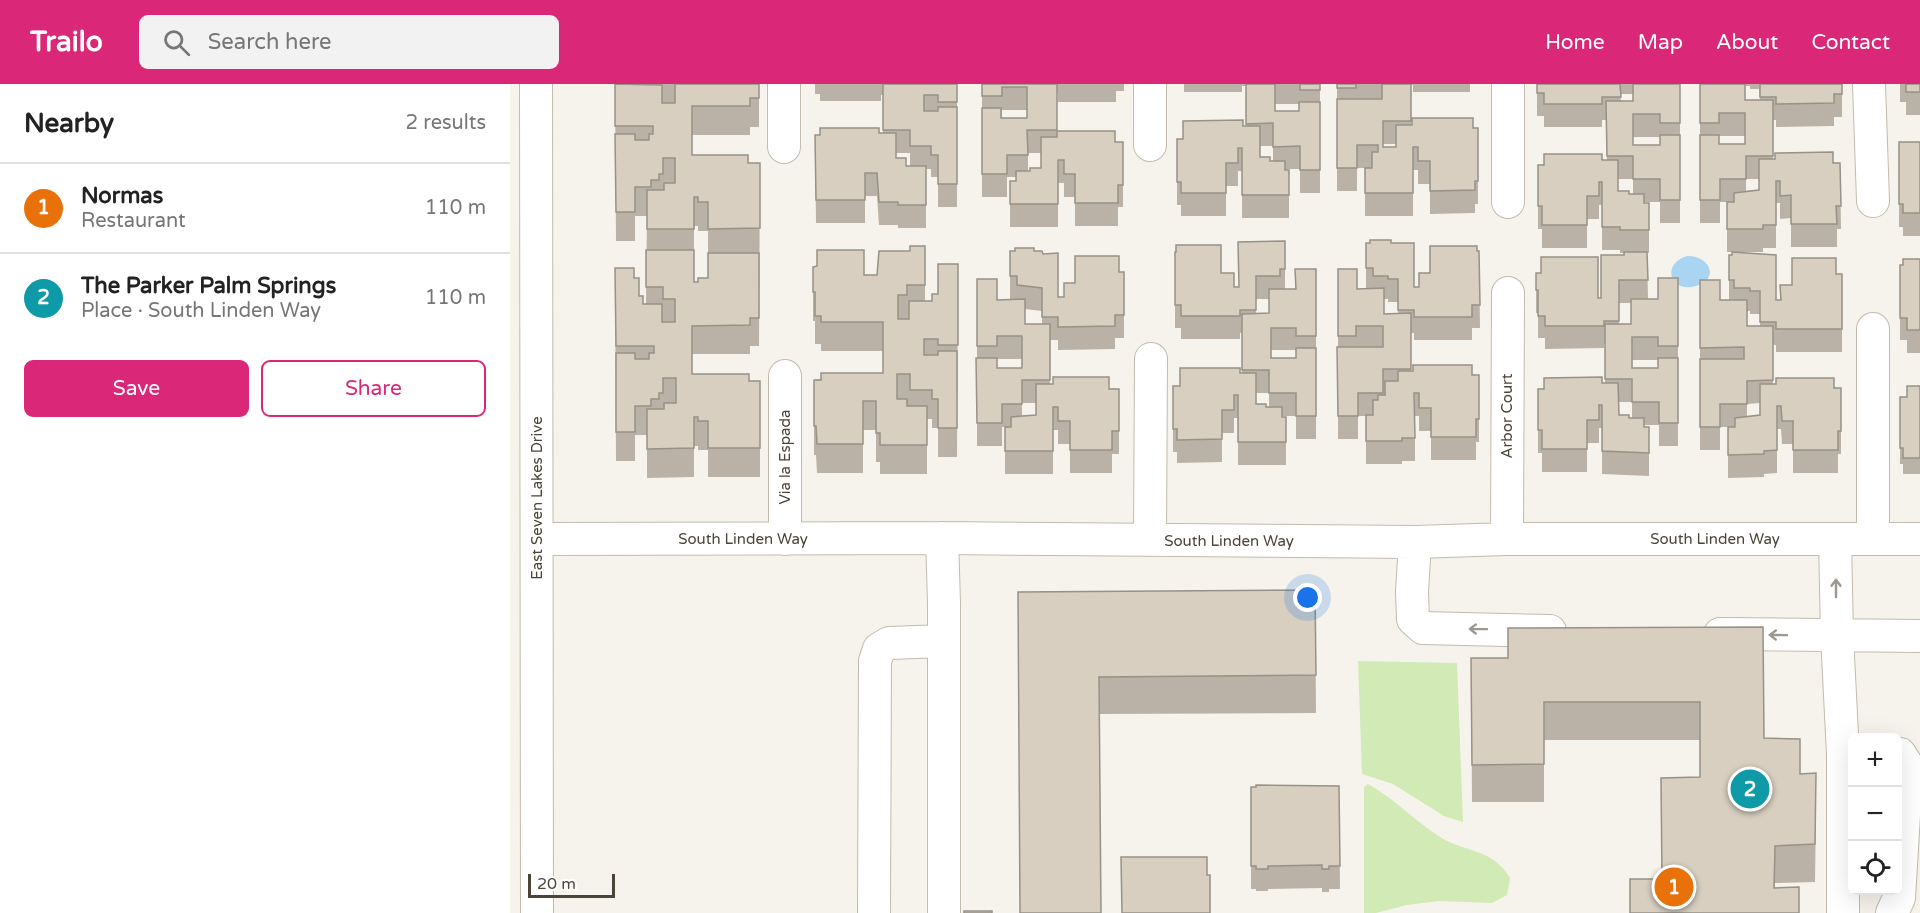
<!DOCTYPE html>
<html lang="en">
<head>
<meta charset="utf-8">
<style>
	:root { --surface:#fff; --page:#f2f2f2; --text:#222; --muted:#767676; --line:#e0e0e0; --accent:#db2777 }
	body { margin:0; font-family:"Varela Round",sans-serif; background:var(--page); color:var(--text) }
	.controls { position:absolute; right:18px; bottom:18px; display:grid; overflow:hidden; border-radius:9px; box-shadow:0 6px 24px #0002 }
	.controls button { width:54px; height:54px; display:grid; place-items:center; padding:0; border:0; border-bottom:2px solid var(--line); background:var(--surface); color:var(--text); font:30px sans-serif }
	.scale { position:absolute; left:18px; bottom:15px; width:87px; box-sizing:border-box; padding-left:6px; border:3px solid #4b4439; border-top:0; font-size:16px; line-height:21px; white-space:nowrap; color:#4b4439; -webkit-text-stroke:4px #fff; paint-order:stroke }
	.you { position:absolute; left:798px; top:514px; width:21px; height:21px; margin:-15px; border:4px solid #fff; border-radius:50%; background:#1a73e8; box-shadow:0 0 0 9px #1a73e833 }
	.badge { display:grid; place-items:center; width:39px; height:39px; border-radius:50%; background:var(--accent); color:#fff; font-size:20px; font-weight:700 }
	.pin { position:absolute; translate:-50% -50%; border:3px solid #fff; box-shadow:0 2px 6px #0006 }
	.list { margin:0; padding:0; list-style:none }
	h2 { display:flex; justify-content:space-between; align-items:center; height:78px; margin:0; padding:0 24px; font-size:26px }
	h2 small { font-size:20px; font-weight:400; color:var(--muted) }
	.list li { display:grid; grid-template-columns:39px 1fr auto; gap:18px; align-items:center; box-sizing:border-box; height:90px; padding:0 24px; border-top:2px solid var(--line) }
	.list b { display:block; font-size:22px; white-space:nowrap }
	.list p { margin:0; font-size:20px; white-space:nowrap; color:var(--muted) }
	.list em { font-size:20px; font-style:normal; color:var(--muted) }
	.actions { display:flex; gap:12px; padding:18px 24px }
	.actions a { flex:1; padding:14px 0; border:2px solid var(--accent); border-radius:9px; text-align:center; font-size:21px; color:var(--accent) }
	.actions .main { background:var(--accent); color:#fff }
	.icon { flex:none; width:33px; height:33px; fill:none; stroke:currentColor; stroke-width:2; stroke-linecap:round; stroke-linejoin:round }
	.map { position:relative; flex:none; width:1410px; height:829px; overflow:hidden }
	header { display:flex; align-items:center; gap:36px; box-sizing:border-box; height:84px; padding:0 30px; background:var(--accent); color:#fff }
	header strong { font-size:28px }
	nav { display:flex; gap:33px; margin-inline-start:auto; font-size:21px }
	.search { width:420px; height:54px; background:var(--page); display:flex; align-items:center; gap:15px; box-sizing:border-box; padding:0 21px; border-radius:9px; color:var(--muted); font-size:22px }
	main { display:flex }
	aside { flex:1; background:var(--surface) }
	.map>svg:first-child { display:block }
	.green { fill:#d2eab5 }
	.water { fill:#a9d4f2 }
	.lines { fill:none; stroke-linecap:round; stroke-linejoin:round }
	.minor-casing { stroke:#c2bbae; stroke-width:34 }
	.minor { stroke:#fff; stroke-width:32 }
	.wall { fill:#bab2a6; fill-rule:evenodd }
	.building { fill:#d8cfc1; stroke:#979187; stroke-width:1.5 }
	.oneway { stroke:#9c9892 }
	.labels { text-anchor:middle; stroke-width:5; stroke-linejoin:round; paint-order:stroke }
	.street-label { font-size:15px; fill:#4b4439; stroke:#fff }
</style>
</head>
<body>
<header>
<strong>Trailo</strong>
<div class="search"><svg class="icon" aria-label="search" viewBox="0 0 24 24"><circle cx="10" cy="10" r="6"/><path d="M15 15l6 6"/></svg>Search here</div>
<nav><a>Home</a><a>Map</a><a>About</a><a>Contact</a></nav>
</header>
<main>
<aside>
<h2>Nearby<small>2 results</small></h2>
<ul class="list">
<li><span class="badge" style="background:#e8710a">1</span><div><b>Normas</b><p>Restaurant</p></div><em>110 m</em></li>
<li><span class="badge" style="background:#0f9aa8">2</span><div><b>The Parker Palm Springs</b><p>Place · South Linden Way</p></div><em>110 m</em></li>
</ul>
<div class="actions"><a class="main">Save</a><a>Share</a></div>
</aside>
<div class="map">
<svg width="1410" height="829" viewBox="0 0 1410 829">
	<rect width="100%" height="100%" fill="#f6f3ec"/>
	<!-- green -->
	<path class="green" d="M848,577L947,579L953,738L934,732L883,700L852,690Z
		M858,700C885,715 905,737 930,753C956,769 982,764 1000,794L997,811L982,819L929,817L897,821L866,829H854V703Z"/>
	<!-- water -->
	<path class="water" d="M1177,172C1199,171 1211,195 1186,202C1161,210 1150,180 1177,172Z"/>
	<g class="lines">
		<!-- minor casing -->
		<g class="minor-casing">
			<path id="minor" d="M26,0L27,829
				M274,0V63
				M640,0V61
				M998,0V118
				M1359,0L1363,117
				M1363,245V455
				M275,292V455
				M432,454L434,519V829
				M27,455L432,454L905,458L997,455H1410
				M997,455L998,209
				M1325,455L1327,552L1333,670
				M640,456L641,275
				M905,458L902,508L903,535L913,544L1040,547
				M1210,550L1410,552
				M364,829L365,577L369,565L379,559L434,557
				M1333,829V670H1342
				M1382,829L1389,814L1397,681L1390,670H1388"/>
		</g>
		<!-- minor -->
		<use href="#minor" class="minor"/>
	</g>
	<!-- wall -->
	<path class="wall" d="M105,0L133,1H136V0H249V43H240V51H182V71L238,79H250L249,262H240V270H182V290L239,297H250V393H198V366H188V362H184V393L137,394V351H125V377H106L105,184L124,194L129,212L133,220H136L137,132H125V157H106ZM184,142H188V147H198V194L188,198H184Z
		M305,0H447V123H428V93H421V85H416V144H388V141H369L367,112H355V139H306L305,51L373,49V11H371V17H310V10H305ZM386,69H400V82H396L386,74Z
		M472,0H614V7H606V18H548V9H547V47L605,58H613V123H608V142H565V113H554V99H548V143H500V97H506V93H497V113H472ZM492,26H517V34H492ZM518,69H531V84L518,87Z
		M674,0H810V109H790V85H775L779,86V134H732V87H728V102H716V132H671V121H667V55H673L736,42V2H732V8H674ZM765,20H789V27H765ZM750,62H763V77H760L750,73Z
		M827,0H960V8H903V1H901V41L968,44V120H965V129L920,130V100H908V86H903V132H855V84H847V107H827ZM873,60H886V63H873Z
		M1027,0H1170V139H1150V118H1134V119H1139V169H1137L1138,215H1148L1168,194V362H1149V341H1134V343H1139V392L1092,390V344H1089V359H1077V388H1032V369H1028V305L1095,299V260H1094V264L1035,265V254H1028V229H1026V189L1088,214H1091L1114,171V169H1110V166H1092V121H1089V135H1077V164H1032V145H1028V81L1097,76L1096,36H1092V43H1034V32H1027ZM1110,10H1123V17H1111ZM1123,53H1150V61H1123ZM1108,95H1123V110H1119L1108,107ZM1109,219H1121V240H1109ZM1122,276H1148V284H1122ZM1108,318H1122V334L1109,331Z
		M1190,0H1332V33H1324V42L1266,43V36H1263V75L1330,79L1331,145H1327V163H1281V134L1270,135V119H1266V164H1253V168H1217V118H1210V139H1190ZM1235,2H1240V5H1249L1250,16H1235ZM1209,52H1235V60H1209ZM1236,95H1249V106L1236,107Z
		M1390,0H1410V31H1396V18H1390Z
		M1389,58H1410V152H1393V143H1389Z
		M775,157V205H785V185H806V355H786V332H772V333H776V381H728V334H724V349H712V378L667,379V368H663V302H670L732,289V249H730V255H671V244H665V168L711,189L724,203H728ZM746,215H759V229H746ZM761,266H786V274H761ZM746,309H759V323L746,320Z
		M856,159H881L904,203H909L967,167H969L970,244H962V256H904V249H901V287L969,291V358H966V376H921V347H909V332H905V377H892V380H856V332H848V355H828V185L847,205H856ZM874,215H878V218H888V229L874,230Z
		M415,162V217H422L448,180L447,373H428V344H422V335H417V390H370V378H366V346H353V389H307L306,371H304V296L373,289V267H311V260H305V237H303V183L354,191H367L400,167Z
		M500,167H524L548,213H554L609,188H614V254H605V265L548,266V256H540V300L609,305V370H602V389H560V360H548V346H543V390H495V343H501H492V362H467V195L487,216L500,215ZM515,225L532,227V240H515ZM487,275H512V284H487ZM512,319H526V331L512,332Z
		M1219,171L1266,216H1270V201H1282L1326,190H1332V268H1266V261H1263V300L1331,304V370H1328V389H1283V360H1272L1271,345H1267V389L1254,390V393L1218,394V343H1225H1210V366H1190V196L1210,216H1219ZM1237,227H1240V230H1250V242H1237ZM1250,319V331L1237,333V320Z
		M1410,175V269H1397V256H1390V181H1393Z
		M1410,302V390H1393V380H1390V313H1397Z
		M805,506L806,629L590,630L508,508Z
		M1253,543L1254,654L1290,690L1306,727L1305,798L1265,799V804L1289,829L1152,795L1190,693V656H1034V718H962L961,574H998Z
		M829,702L830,805H819V808H812V804L758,805V807H746V805H741V703Z"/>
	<!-- building -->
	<path class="building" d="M105,0L152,1V19H165V0H249V14H240V22H182V71H238V79H250V144L198,145V118H188V113H184V145H137V106H154V99H165V74H153V90H149V96H141V103H125V128H106L105,50H125V56H139V50H143V42H105Z
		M373,0H447V18H428V11H414V27H428V23H447V100H428V71H421V62H400V46H373Z
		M472,0H547V46H517L518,71H497V90H472V24H491V34H517V3H492V12H472Z
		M736,0H765V27H789V18H810V86H790V62L763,63V39L736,40Z
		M790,0H810V6H790Z
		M827,0H846V4H827Z
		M872,0H901V37H873V63H886V41H902V34H963V44H968V97H965V106L920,107V77H908V63H903V109H855V84H862V68H868V61H847V84H827V15H872Z
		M1027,0H1110L1111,13H1092V20H1034V9H1027Z
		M1123,0H1170V39H1150V30H1123V61H1150V51H1170V116H1150V95H1123V72H1097L1096,17H1123Z
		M1190,0H1235V16H1263V72H1236V95H1210V116H1190V51H1209V60H1235V29H1209V39H1190Z
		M1250,0H1332V10H1324V19L1266,20V13H1250Z
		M1396,0H1410V8H1396Z
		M733,36V42H750V73H760V77H775V86H779V111H732V64H728V79H716V109H671V98H667V55H673V37Z
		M310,44H369V49H386V74H396V82H416V121H388V118H369L367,89H355V116H306L305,51H310Z
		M547,47H605V58H613V101H608V119H565V90H554V76H548V120H500V97H506V87H520V84H531V53H547Z
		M1389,58H1410V129H1393V120H1389Z
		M1323,68V79H1330L1331,122H1326L1327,140H1281V111L1270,112V97H1266V141H1253V145H1217V118H1224V109L1249,106V75H1265V69Z
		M1034,70H1092V76H1108V107H1119V110H1134V119H1139V146H1110V143H1092V98H1089V112H1077V141H1032V122H1028V81H1034Z
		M860,156H881V159H904V203H909V189H920V162H967V167H969L970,221H962V233H904V226H888V195H878V192H863V184H856V159H860Z
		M775,157V185H770V192H746V226H730V232H671V221H665V168H666V161H711V189H724V203H729L728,158Z
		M400,162H415V201H397V211H388V235H399V217H422V210H428V180H448V261H428V255H414V271H428V267H447V344H428V315H422V306H400V290H387V315H397V322H417V361H370V349H366V317H353V360H307L306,342H304V296H311V289H373V238H311V232H305V208H303V183L307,182V166H354V191H367L369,167H400Z
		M505,164H524V167H532L533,170L548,169V213H554V199H565V172H609V188H614V231H605V242L548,243V233H532V204L507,201V192H500V167H505Z
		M136,166H184V198H188V194H198V169H249V234H240V241L182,242V290H239V297H250V364H198V337H188V333H184V364L137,365V325H154V319H166V294H153V309H149V315H141V322H125V348H106V269H125V275H139V269H144V262H106L105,184H124V194H129V212H133V220H152V238H165V215H153V203H136Z
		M1114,168H1137L1138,196H1109V237H1094V242H1035V232H1028V206H1026V189H1031V173H1088V214H1091V171H1114Z
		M1222,168L1266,171V216H1271L1270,201H1282V174H1326V190H1332V245H1266V238H1250V207H1240V204H1224V196H1219V171H1222Z
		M1393,175H1410V246H1397V234H1390V181H1393Z
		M785,185H806V252H786V244H761V274H786V264H806V332H786V309H759V286H732V230L759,229V205H786Z
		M828,185H847V205L874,204V230L901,229V285H873V309H848V332H828L827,263H873V242H846V252H828Z
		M1148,194H1168V262H1148V253H1122V284H1148V274H1168V339H1149V318H1122V295H1095V240H1121V215H1148Z
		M467,195H487V216L515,215V240H540V296H512V320H492V339H467L466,274H487V284H512V252H487V262H467Z
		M1190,196H1210V216H1237V242H1263V296L1237,297V320H1210V343H1190V275H1234V263L1190,264Z
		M903,281H962V291H969V335H966V353H921V324H909V309H904L905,354H892V357H856V331H863V316H868V311H875V297H888V287H903Z
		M670,284H730V289H746V320H756V323H772V333H776V358H728V311H724V326H712V355L667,356V345H663V302H670Z
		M543,293H599V305H609V347H602V366H560V337H548V323H543V367H495V343H501V333L526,331V300H543Z
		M1092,293V299H1108L1109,331H1119V334H1134V343H1139V369L1092,367V321H1089V336H1077V365H1032V346H1028V305H1034V294Z
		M1266,294H1324V304H1331V347H1328V366H1283V337H1272L1271,322H1267V366L1254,367V370L1218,371V343H1225V334L1250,331V300H1266Z
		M1397,302H1410V374H1393V364H1390V313H1397Z
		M805,506L806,591L589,593L591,829H510L508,508Z
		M1253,543L1254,654L1290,655V690L1306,689L1305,760L1265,762L1264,804L1289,803V829H1120V795H1152L1151,694L1190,693V618H1034V680L962,681L961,574H998V544Z
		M746,701L829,702L830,782H819V785H812V781L758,782V785H746V782H741V703H746Z
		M611,773H697V791H700V829H612Z
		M454,827H482V829H454Z"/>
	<!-- one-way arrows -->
	<defs><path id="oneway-shaft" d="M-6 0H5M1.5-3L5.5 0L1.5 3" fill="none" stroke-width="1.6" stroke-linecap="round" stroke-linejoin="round" transform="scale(1.5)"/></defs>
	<g class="oneway">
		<use href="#oneway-shaft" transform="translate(1326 504) rotate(-90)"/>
		<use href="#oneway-shaft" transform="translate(968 545) rotate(-179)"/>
		<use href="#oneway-shaft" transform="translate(1268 551) rotate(-179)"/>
	</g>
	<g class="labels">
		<!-- street labels -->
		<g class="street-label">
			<text transform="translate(997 332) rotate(-90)" y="5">Arbor Court</text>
			<text transform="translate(275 373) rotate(-90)" y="5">Via la Espada</text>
			<text transform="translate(27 414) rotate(-90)" y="5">East Seven Lakes Drive</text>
			<text x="233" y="460">South Linden Way</text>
			<text x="1205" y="460">South Linden Way</text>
			<text x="719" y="462">South Linden Way</text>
		</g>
	</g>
</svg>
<div class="controls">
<button>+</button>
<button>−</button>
<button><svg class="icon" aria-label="locate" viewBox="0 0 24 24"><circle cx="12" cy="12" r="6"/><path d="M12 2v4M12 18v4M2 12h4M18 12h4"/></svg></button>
</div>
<div class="scale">20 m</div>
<div class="you"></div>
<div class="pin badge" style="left:1164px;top:803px;background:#e8710a">1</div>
<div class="pin badge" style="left:1240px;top:705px;background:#0f9aa8">2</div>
</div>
</main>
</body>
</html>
